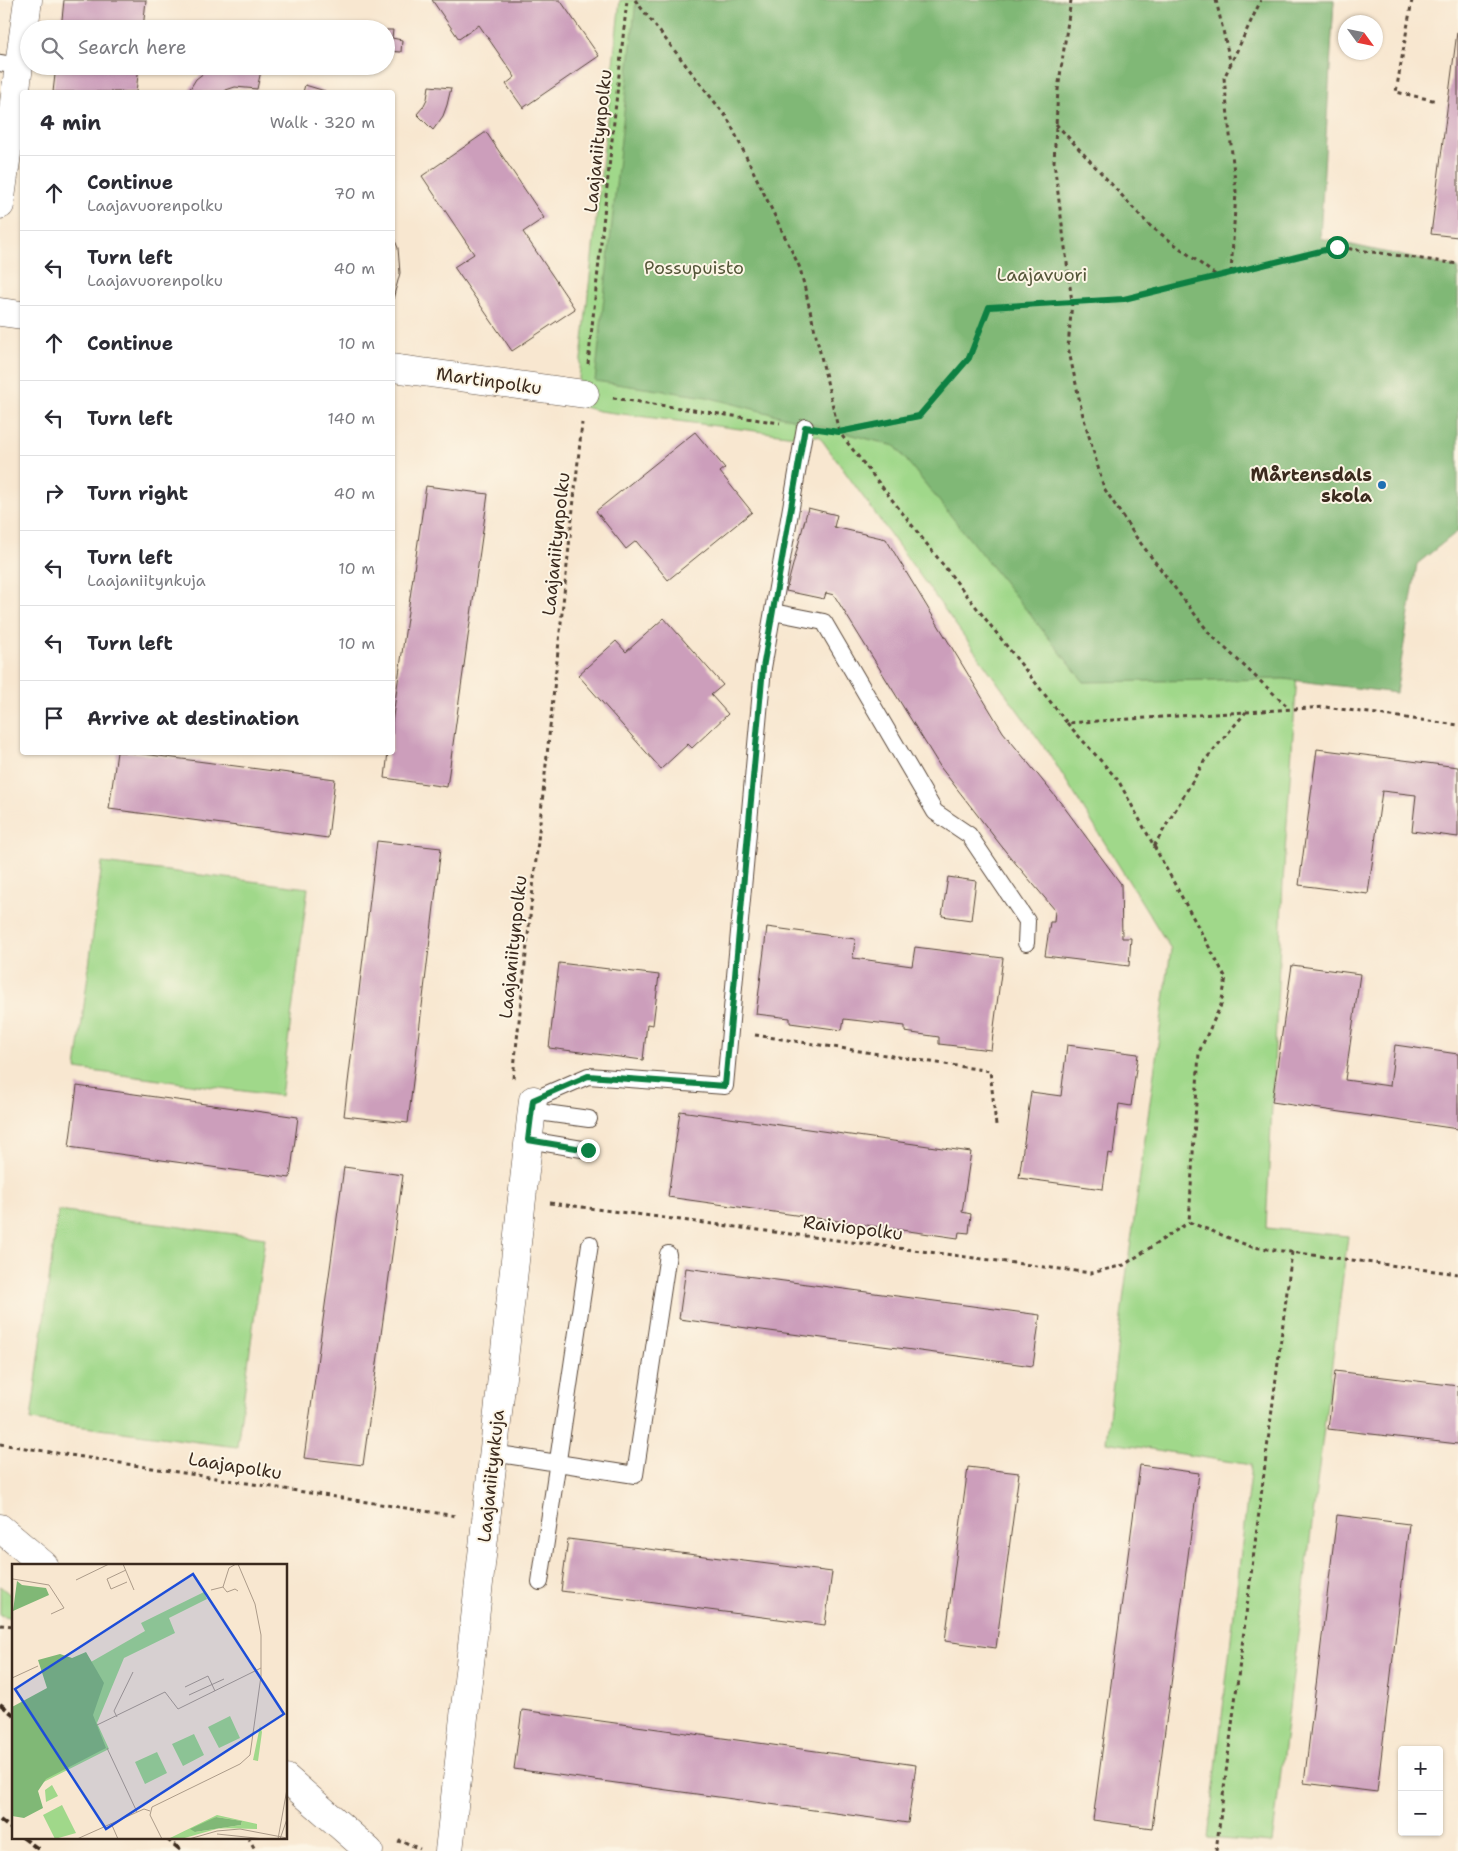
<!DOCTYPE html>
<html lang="en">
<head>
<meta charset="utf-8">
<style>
	:root { --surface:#fff; --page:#f2f2f3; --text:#2b2b33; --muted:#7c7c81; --line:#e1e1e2 }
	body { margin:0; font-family:"Shantell Sans",sans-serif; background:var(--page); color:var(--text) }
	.controls { position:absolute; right:15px; bottom:15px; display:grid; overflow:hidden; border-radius:5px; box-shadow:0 1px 4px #0004 }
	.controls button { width:45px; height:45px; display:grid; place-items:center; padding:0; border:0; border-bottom:1px solid var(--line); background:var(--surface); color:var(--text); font:25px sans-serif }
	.compass { position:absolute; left:1338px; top:15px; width:45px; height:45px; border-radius:50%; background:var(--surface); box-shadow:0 1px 4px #0004; rotate:123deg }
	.stop { position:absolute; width:15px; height:15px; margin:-11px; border:4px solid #0b8043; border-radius:50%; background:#fff }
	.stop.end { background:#0b8043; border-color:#fff; box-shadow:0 1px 5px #0008 }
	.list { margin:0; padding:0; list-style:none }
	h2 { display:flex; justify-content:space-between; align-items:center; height:65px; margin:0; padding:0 20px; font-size:21px }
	h2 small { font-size:16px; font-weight:400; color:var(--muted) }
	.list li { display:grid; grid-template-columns:32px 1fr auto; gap:15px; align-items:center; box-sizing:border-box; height:75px; padding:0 20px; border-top:1px solid var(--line) }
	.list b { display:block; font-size:19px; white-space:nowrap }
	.list p { margin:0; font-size:16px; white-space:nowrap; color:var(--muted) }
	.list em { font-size:16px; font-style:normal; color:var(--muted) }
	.icon { flex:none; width:28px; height:28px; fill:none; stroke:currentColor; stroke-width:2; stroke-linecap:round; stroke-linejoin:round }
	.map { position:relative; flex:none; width:1458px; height:1851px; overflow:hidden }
	.search { position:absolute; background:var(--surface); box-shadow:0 1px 4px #0004; left:20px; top:20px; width:375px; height:55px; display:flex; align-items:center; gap:12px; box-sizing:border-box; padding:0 18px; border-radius:28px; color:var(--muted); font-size:19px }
	.panel { position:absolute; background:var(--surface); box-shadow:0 1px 4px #0004; left:20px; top:90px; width:375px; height:665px; border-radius:5px }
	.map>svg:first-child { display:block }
	.green { fill:#a0d88a; stroke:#6e8154 }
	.forest { fill:#80b876; stroke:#5e714a }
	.building { fill:#cc9ebb }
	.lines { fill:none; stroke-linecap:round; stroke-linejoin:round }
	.lane-casing { stroke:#574639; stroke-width:18 }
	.street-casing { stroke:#574639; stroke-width:29 }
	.path { stroke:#574639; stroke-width:3; stroke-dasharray:4 4; stroke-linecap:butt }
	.lane { stroke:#fff; stroke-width:16 }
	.street { stroke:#fff; stroke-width:28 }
	.rail { stroke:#3b2a1e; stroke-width:4; stroke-dasharray:8 4; stroke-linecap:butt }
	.route { stroke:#0b8043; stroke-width:6 }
	.poi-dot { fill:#1f6fb2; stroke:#fcf5e5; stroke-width:2 }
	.labels { text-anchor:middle; stroke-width:4; stroke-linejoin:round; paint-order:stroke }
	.street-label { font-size:18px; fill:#3b2a1e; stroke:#fcf5e5 }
	.park-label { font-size:18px; fill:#545639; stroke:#fcf5e5 }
	.poi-label { font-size:18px; font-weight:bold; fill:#3b2a1e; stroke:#fcf5e5; text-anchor:end }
	.inset-road { fill:none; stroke:#ac9b89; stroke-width:1 }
	.view { fill:#1d4ed8; fill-opacity:0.15; stroke:#1d4ed8; stroke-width:2.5 }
	.inset-edge { fill:none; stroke:#3b2a1e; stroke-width:2.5 }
</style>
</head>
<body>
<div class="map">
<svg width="1458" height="1851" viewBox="0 0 1458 1851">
	<rect width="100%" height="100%" fill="#fcf5e5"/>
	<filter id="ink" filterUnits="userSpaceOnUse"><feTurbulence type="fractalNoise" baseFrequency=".02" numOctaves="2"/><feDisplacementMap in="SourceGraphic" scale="10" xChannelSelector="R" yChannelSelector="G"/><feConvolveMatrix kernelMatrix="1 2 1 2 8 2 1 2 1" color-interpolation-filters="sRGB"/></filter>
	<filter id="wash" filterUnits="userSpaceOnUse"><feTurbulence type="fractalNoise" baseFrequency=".0096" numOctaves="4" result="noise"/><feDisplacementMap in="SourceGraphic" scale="20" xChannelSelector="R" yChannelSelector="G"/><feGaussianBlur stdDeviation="1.12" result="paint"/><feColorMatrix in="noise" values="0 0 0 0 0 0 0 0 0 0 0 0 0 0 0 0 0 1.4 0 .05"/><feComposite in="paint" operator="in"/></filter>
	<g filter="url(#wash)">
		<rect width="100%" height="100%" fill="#f8e7d0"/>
		<!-- green -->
		<path class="green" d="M620,0H1334L1317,261L1296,690L1283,882L1266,1228L1348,1236L1272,1843L1208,1838L1251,1465L1106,1442L1124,1292L1171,949L1050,755L819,436H795L599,411L576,405Z
			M102,863L308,888L281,1096L76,1069Z
			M58,1211L265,1238L237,1447L31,1420Z
			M0,1586L14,1598V1618L0,1615Z"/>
		<!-- forest -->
		<path class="forest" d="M636,0H1334L1320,238L1458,268V531L1417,564L1396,693L1284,679L1084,682L895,446L707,397L595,381Z"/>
		<g id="blocks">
			<!-- building -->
			<path class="building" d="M64,0H146L143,29H61Z
				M432,0H560L599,56L523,108L506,84L515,77L479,25L459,39Z
				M386,30H393L392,38L402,40L401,52L386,51Z
				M1457,32H1458V237L1431,234Z
				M56,66H139L136,92H53Z
				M213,66H262L257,89L235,87L226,90L224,92H188L196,79Z
				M305,85L325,91L324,92H303Z
				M429,86L451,88L447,105L443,116L433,130L417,114L423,107L427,99Z
				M486,132L544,218L523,232L575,309L512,351L454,267L474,254L422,176Z
				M392,233L398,248L400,273L393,299Z
				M695,432L725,468L720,472L752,512L668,580L636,541L626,549L596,511Z
				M426,486L488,494L447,787L385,778L388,752H392V723Z
				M808,508L837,515L834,527L886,539L1003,732L1064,807L1121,884L1122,938H1131L1129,966L1045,956L1050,922H1054L1055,910L1006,852L941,768L834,595L826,593L824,599L786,591Z
				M664,618L723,685L711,695L728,714L692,748L688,744L661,769L578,675L616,641L626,652Z
				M1317,749L1458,767V837L1412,831L1416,795L1382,791L1368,894L1299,885Z
				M117,752H128L335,779L328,838L109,809Z
				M377,841L441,848L408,1123L344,1116Z
				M948,877L976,881L971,920L942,916Z
				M767,927L855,939L853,958L912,966L915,947L1003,958L991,1050L939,1044V1037L905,1032V1026L844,1019L842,1030L790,1023V1018L756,1014Z
				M559,963L659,975L653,1025L647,1024L643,1060L549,1048Z
				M1292,965L1360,974L1345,1080L1390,1086L1395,1045L1458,1054V1129L1272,1102Z
				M1067,1045L1138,1054L1131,1106L1119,1104L1113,1154L1108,1153L1103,1189L1019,1178L1031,1092L1061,1096Z
				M77,1086L298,1117L290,1178L69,1147Z
				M680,1111L971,1152L962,1212L971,1214L969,1233L959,1232L958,1238L668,1197Z
				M344,1167L403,1175L363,1465L304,1458Z
				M686,1268L1040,1315L1033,1366L679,1319Z
				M1335,1371L1458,1386V1444L1328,1429Z
				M1140,1465L1199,1473L1152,1828L1093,1820Z
				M968,1467L1019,1473L996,1648L945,1641Z
				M1337,1515L1409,1524L1377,1792L1304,1783Z
				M568,1539L832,1572L825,1625L561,1591Z
				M522,1710L916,1765L908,1823L514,1769Z"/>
		</g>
	</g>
	<g filter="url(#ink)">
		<use href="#blocks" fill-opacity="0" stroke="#574639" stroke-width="1"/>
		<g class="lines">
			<!-- lane casing -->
			<g class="lane-casing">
				<path id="lane" d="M0,63L19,66
					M773,612L824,622L935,812L969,835L1027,921L1026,943
					M533,1100L588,1076L725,1086L763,668L805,427
					M531,1111L589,1119
					M528,1140L588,1150
					M493,1453L635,1475L668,1254
					M540,1582L590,1244"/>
			</g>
			<!-- street casing -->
			<g class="street-casing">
				<path id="street" d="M0,205L28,0
					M0,312L22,315
					M392,368L585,394
					M0,1528L44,1565
					M286,1778L369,1851
					M449,1851L533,1100"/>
			</g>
			<!-- path -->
			<path class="path" d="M635,0L728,119L800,268L839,432L919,416L969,358L989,307L1124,299L1337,247L1458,264
				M1071,0L1058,90L1054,162L1072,302L1068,347L1082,412L1104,488L1136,537L1210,634L1289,708
				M1216,0L1231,65
				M1412,0L1396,92L1437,101
				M1056,124L1149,225L1217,276
				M1231,273L1236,192L1224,78L1261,0
				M588,364L627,0
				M613,398L780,423
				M828,431L839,432L1067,723L1325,707L1458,725
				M1067,723L1118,780L1226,978L1221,1005L1199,1052L1189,1222L1252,1247L1458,1274
				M1154,846L1205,760L1246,712
				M755,1035L990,1071L996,1125
				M513,1078L582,423
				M550,1203L1091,1273L1124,1265L1189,1222
				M0,1444L456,1516
				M0,1625L14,1626
				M248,1837L256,1851
				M399,1843L400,1840L420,1849
				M1216,1851L1292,1252"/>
			<!-- lane -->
			<use href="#lane" class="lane"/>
			<!-- street -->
			<use href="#street" class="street"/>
			<!-- rail -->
			<path class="rail" d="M0,1704L14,1715
				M0,1820L14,1831
				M22,1837L41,1851
				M165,1837L182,1851"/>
		</g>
	</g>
	<g class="lines" filter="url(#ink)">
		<!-- route -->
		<path class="route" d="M588,1150L528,1140L533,1100L588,1076L725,1086L763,668L805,427L839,432L919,416L969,358L989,307L1124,299L1337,247"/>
	</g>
	<!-- markers -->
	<circle class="poi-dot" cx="1382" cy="485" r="5"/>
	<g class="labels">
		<!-- street labels -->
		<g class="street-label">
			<text transform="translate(598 141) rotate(-84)" y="6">Laajaniitynpolku</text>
			<text transform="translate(489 381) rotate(8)" y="6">Martinpolku</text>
			<text transform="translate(556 544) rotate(-84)" y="6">Laajaniitynpolku</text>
			<text transform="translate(513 947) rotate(-84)" y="6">Laajaniitynpolku</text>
			<text transform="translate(853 1228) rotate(7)" y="6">Raiviopolku</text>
			<text transform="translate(235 1466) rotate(9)" y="6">Laajapolku</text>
			<text transform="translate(491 1476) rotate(-84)" y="6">Laajaniitynkuja</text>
		</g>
		<!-- park labels -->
		<g class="park-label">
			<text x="694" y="274">Possupuisto</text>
			<text x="1042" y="281">Laajavuori</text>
		</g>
		<!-- poi labels -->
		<g class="poi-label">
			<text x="1372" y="481">Mårtensdals<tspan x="1372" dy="21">skola</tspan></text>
		</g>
	</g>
	<!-- overview -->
	<g transform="translate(12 1564)">
		<rect width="275" height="275" fill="#f8e7d0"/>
		<path d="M192,28L195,35L157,54L163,69L112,94L85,159L97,185L0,234L37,122L133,67L129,59ZM218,152L228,174L207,184L196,163ZM248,162L250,168L246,197L241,196ZM182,170L192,191L171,202L160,180ZM145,188L155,209L133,220L123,198ZM40,221L46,232L34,238L33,226ZM50,241L64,269L43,275L31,251ZM205,251L245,260V265L208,264L169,275L158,274ZM204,253L230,257L229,261L183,268Z" fill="#a0d88a" fill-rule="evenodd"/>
		<path d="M5,17L10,21L34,24L37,31L1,47ZM74,88L92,119L81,151L94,184L34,215L26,227L31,244L12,254L0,252V143L35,124L26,96L48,90L60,94ZM204,253L230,257L229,261L183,268L178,265Z" fill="#80b876"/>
		<path class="inset-road" d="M111,0L122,26M114,6L95,15L99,25L115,18M1,15L37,21L52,44L39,50M64,16L97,0M211,23L215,28L223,25L226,27M199,26L211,23L217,4L224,0M0,114L26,102M173,123L196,112L203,127M177,131L212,115M105,153L102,147L121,108M85,161L153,128L166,145L249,104M95,184L125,248M99,259L106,275M205,270L253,275M65,275L132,245L138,247M150,275L138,251L140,243L228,200L238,191L249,112V71L243,40L226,0M177,275L205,267L228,265L275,274M266,275L275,225M268,275L275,255"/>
		<path class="view" d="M181,10L272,150L94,265L3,125Z"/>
		<rect width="275" height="275" class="inset-edge"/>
	</g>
</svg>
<div class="controls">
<button>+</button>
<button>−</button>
</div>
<svg class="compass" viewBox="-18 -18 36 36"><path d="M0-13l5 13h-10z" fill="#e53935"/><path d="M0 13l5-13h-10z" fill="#7c7c81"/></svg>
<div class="stop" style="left:1337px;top:247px"></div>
<div class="stop end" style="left:588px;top:1150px"></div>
<div class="search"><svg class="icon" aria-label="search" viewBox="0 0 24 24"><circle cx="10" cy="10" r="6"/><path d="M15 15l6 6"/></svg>Search here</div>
<section class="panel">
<h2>4 min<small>Walk · 320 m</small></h2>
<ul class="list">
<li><svg class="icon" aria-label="ahead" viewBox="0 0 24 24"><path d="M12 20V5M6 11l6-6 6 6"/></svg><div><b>Continue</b><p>Laajavuorenpolku</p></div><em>70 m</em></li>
<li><svg class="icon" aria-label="left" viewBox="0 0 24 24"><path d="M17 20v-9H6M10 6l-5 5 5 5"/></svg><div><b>Turn left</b><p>Laajavuorenpolku</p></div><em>40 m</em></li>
<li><svg class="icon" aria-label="ahead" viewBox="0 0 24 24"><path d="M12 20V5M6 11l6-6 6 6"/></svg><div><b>Continue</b></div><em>10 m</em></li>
<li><svg class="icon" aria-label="left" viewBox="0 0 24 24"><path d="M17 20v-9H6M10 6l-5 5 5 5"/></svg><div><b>Turn left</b></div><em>140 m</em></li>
<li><svg class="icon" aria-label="right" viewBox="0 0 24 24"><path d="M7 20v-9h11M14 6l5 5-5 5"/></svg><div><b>Turn right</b></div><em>40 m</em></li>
<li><svg class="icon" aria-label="left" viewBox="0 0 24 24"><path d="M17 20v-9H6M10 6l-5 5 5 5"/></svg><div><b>Turn left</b><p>Laajaniitynkuja</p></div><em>10 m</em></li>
<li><svg class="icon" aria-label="left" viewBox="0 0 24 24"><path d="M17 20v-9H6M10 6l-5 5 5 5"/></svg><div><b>Turn left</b></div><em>10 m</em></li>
<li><svg class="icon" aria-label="arrive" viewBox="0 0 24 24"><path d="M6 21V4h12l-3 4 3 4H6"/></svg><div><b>Arrive at destination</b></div></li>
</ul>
</section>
</div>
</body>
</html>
